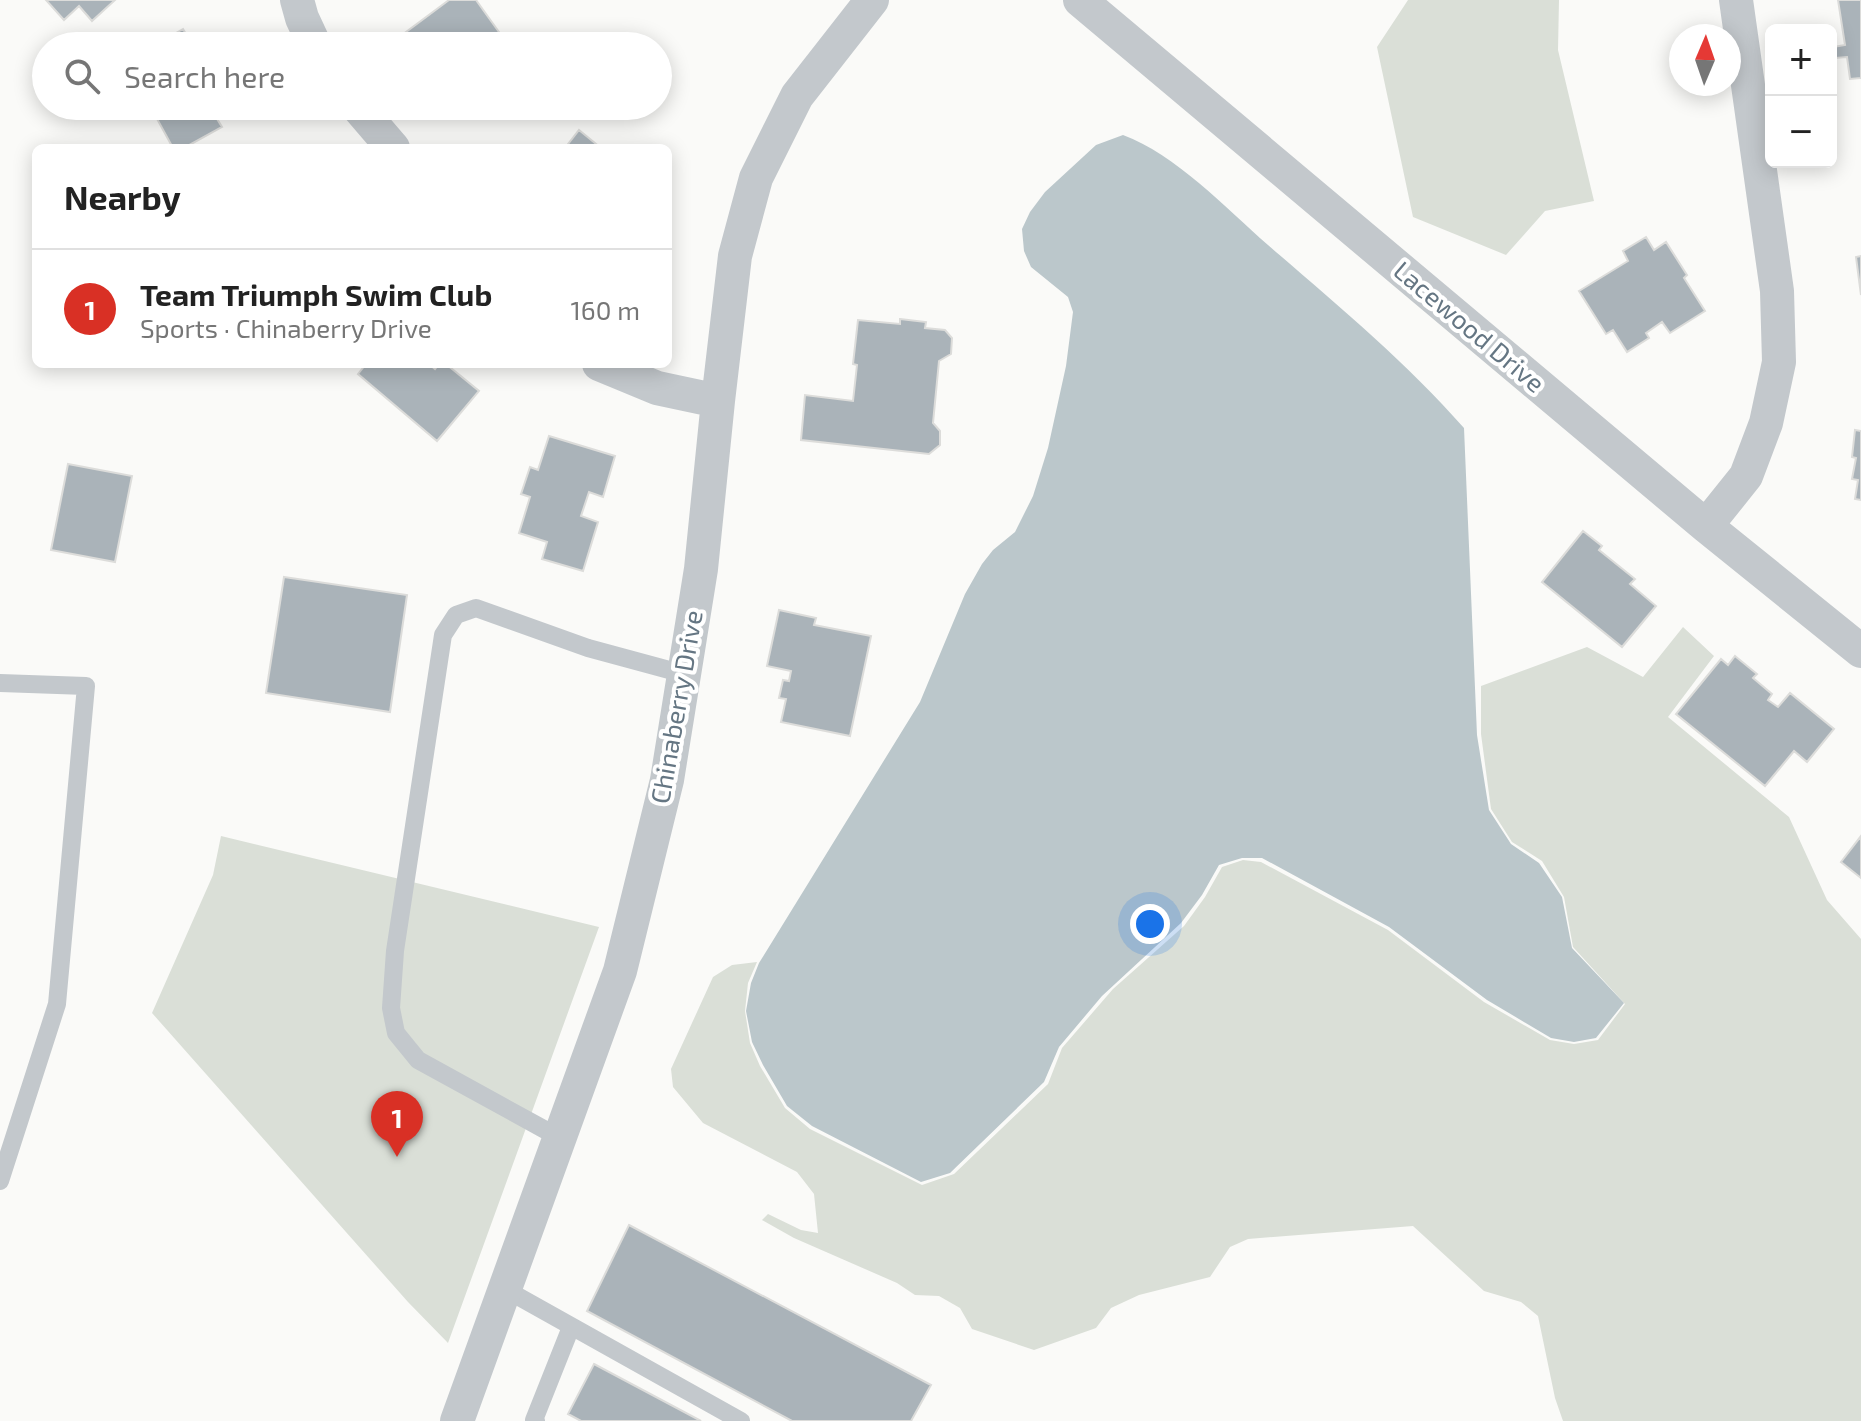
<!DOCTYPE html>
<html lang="en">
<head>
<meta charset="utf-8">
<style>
	:root { --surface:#fff; --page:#f6f6f6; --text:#222; --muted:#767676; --line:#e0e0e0; --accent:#d93025 }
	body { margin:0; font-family:"Exo 2",sans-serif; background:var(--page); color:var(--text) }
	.controls { position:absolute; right:24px; top:24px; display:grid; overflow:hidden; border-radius:12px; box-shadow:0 4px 20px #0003 }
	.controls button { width:72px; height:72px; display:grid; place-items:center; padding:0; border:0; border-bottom:2px solid var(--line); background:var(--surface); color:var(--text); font:40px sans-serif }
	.compass { position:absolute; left:1669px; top:24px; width:72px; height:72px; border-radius:50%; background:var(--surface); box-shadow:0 4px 20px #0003; rotate:2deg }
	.you { position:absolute; left:1150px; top:924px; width:28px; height:28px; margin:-20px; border:6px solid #fff; border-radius:50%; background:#1a73e8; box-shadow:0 0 0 12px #1a73e833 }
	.badge { display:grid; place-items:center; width:52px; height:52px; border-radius:50%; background:var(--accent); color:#fff; font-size:26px; font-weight:700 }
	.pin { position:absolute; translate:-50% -66px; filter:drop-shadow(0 2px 4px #0008) }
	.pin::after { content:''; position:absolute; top:42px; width:28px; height:24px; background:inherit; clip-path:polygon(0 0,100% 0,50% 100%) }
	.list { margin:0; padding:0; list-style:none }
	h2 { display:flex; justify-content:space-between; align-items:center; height:104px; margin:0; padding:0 32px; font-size:34px }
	h2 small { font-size:26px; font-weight:400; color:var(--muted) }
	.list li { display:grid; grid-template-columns:52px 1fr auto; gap:24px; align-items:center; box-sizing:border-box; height:120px; padding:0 32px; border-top:2px solid var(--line) }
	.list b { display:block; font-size:30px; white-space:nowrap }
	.list p { margin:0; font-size:26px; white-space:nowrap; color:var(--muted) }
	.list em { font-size:26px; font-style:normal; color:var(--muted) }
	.icon { flex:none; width:44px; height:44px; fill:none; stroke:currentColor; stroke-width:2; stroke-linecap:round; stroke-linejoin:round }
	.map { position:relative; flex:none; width:1861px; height:1421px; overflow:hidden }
	.search { position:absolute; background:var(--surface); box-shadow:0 4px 20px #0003; left:32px; top:32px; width:640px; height:88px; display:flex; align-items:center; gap:20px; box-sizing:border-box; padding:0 28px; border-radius:44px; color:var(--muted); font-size:30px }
	.panel { position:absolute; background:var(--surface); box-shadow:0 4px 20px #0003; left:32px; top:144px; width:640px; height:224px; border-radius:12px }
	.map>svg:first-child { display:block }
	.green { fill:#dadfd7 }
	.water { fill:#bbc7cb }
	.building { fill:#aab3b9; stroke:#dcdcda; stroke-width:2 }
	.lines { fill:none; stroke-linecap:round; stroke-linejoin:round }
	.lane { stroke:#c3c8cc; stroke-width:18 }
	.street { stroke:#c3c8cc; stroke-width:34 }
	.labels { text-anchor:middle; stroke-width:8; stroke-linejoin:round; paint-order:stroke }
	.street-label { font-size:26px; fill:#657683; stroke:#fff }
</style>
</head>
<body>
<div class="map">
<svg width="1861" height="1421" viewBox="0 0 1861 1421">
	<rect width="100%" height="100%" fill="#fafaf8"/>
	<!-- green -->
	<path class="green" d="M1408,0H1559L1558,50L1594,201L1545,211L1506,255L1413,217L1377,47Z
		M1683,627L1714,656L1668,717L1789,817L1827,900L1861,939V1421H1563L1555,1398L1538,1316L1521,1302L1484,1291L1413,1226L1248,1239L1230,1247L1210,1277L1139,1295L1111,1308L1096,1328L1034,1350L972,1329L960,1308L939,1296L915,1295L897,1283L794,1238L762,1220L768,1214L801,1230L818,1233L814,1194L797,1172L703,1123L673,1087L671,1069L713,977L732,965L757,962L748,983L745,1011L750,1043L760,1066L785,1108L810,1129L922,1185L954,1174L1048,1084L1062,1048L1113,989L1184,926L1205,897L1222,867L1243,860L1261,862L1388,930L1484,1002L1550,1040L1574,1044L1598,1040L1625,1004L1573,947L1564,897L1542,861L1512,842L1491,809L1481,734V686L1587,647L1643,677Z
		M221,836L599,927L448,1343L408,1302L152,1013L213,875Z"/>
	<!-- water -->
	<path class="water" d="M1123,135C1175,154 1226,208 1268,245C1335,303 1405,361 1464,428L1477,735L1489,810L1511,844L1539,863L1562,897L1572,948L1624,1003L1596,1038L1574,1042L1551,1038L1487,1000L1389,927L1262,858H1242L1219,865L1202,895L1181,923L1102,996L1059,1047L1044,1082L950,1173L921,1182L812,1126L787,1106L763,1065L752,1042L746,1011L751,983L759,963L920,702L965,594L982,564L993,550L1015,532L1033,496L1048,448L1066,366L1073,312L1068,297L1031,267L1024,251L1022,229L1030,212L1045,192L1096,145Z"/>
	<!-- building -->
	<path class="building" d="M46,0H115L92,21L79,6L64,20Z
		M449,0H476L509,46H404L398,38Z
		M1838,0H1861V78L1850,79L1847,57L1835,58L1833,47L1845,45Z
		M183,29L193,46H153Z
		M150,106H214L218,112L214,114L222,127L184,148H173Z
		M579,130L601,148H565Z
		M1646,237L1654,250L1666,242L1687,275L1684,278L1705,311L1670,333L1662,322L1646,333L1649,338L1627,352L1613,330L1606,334L1579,291L1628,261L1623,251Z
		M1861,256V295L1856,257Z
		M900,319L926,322L925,328L945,330L952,338L951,354L939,361L933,423L940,431V445L929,454L801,440L805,395L853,401L857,365L853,364L858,320L900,324Z
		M366,364H429L435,369L439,364H446L479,391L437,441L358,374Z
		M1855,430L1861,431V500L1855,499L1858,480L1852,479L1856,458L1852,457Z
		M549,436L615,456L603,497L589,492L581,516L598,522L583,571L542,559L547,542L519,533L530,497L521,494L530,467L538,470Z
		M68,464L132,476L115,562L51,550Z
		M1583,531L1602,546L1599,550L1635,579L1630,584L1656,606L1622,647L1542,582Z
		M284,577L407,595L390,712L266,693Z
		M779,610L816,618L814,625L871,636L850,736L781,722L786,699L779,698L783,680L789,681L791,671L767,666Z
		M1735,656L1757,674L1753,678L1772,694L1768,700L1778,707L1790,693L1834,729L1807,762L1794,751L1765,786L1676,714L1721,659L1728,665Z
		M1861,836V878L1841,862Z
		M629,1225L931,1385L911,1421H792L587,1311Z
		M594,1364L701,1421H581L568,1414Z"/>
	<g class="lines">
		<!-- lane -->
		<path class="lane" d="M0,683L86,686L57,1004L0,1181
			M560,1138L418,1060L396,1033L391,1008L395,951L443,635L456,615L476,608L588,648L684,674
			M505,1289L741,1421
			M536,1421L534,1420L571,1327"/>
		<!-- street -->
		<path class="street" d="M297,0L302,18L315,46
			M1080,0L1706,526L1861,651
			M357,106L393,148
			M599,364L657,388L718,401
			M1706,526L1746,476L1766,423L1779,362L1777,291L1736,0
			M457,1421L620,971L667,780L701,569L718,401L735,256L756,178L797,96L872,0"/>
	</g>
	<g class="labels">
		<!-- street labels -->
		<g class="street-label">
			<text transform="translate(1469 327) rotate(40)" y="9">Lacewood Drive</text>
			<text transform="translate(677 707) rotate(-80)" y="9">Chinaberry Drive</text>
		</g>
	</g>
</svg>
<div class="controls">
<button>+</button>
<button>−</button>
</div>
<svg class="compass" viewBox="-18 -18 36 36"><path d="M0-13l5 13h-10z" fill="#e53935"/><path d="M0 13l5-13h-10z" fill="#767676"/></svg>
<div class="you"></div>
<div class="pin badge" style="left:397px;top:1157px">1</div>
<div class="search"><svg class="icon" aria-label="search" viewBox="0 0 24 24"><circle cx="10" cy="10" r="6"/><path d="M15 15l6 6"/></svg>Search here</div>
<section class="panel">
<h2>Nearby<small></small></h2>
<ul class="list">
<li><span class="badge">1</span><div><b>Team Triumph Swim Club</b><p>Sports · Chinaberry Drive</p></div><em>160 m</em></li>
</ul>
</section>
</div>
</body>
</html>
